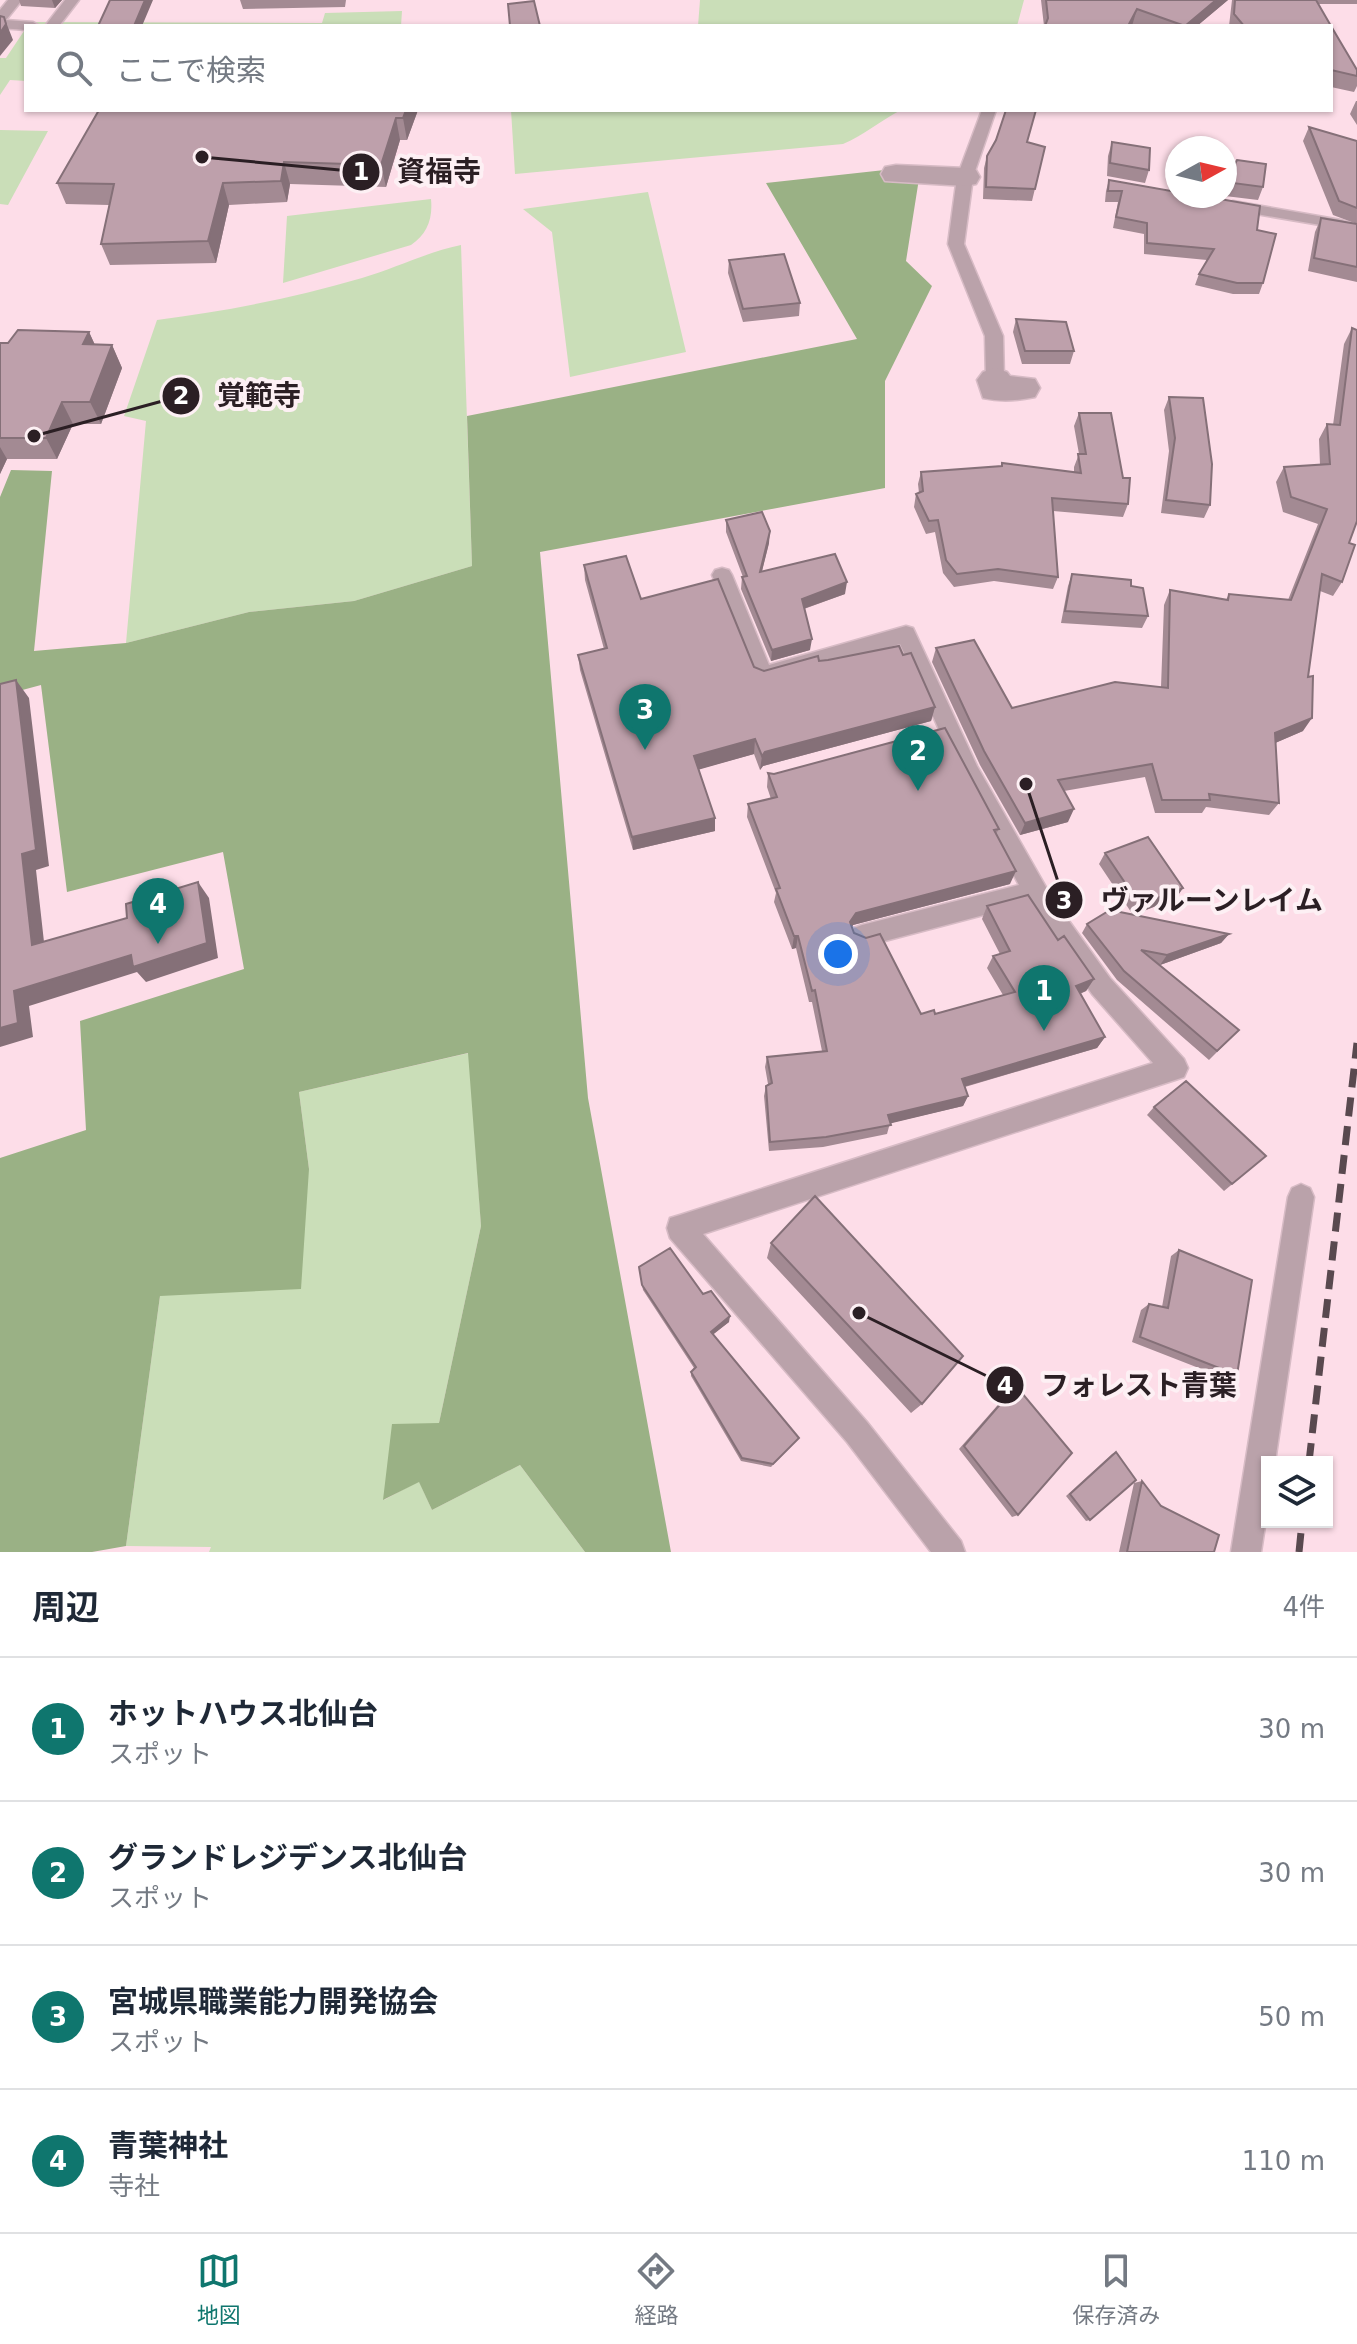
<!DOCTYPE html>
<html lang="ja">
<head>
<meta charset="utf-8">
<style>
	:root { --surface:#fff; --page:#f2f2f3; --text:#1f2937; --muted:#747a83; --line:#e0e1e3; --accent:#0f766e }
	body { margin:0; font-family:"DejaVu Sans","Noto Sans JP",sans-serif; background:var(--page); color:var(--text) }
	.controls { position:absolute; right:24px; bottom:24px; display:grid; overflow:hidden; border-radius:0px; box-shadow:0 2px 6px #0004 }
	.controls button { width:72px; height:72px; display:grid; place-items:center; padding:0; border:0; border-bottom:2px solid var(--line); background:var(--surface); color:var(--text); font:40px sans-serif }
	.compass { position:absolute; left:1165px; top:136px; width:72px; height:72px; border-radius:50%; background:var(--surface); box-shadow:0 2px 6px #0004; rotate:82deg }
	.you { position:absolute; left:838px; top:954px; width:28px; height:28px; margin:-20px; border:6px solid #fff; border-radius:50%; background:#1a73e8; box-shadow:0 0 0 12px #1a73e833 }
	.badge { display:grid; place-items:center; width:52px; height:52px; border-radius:50%; background:var(--accent); color:#fff; font-size:26px; font-weight:700 }
	.pin { position:absolute; translate:-50% -66px; filter:drop-shadow(0 2px 4px #0008) }
	.pin::after { content:''; position:absolute; top:42px; width:28px; height:24px; background:inherit; clip-path:polygon(0 0,100% 0,50% 100%) }
	.list { margin:0; padding:0; list-style:none }
	h2 { display:flex; justify-content:space-between; align-items:center; height:104px; margin:0; padding:0 32px; font-size:34px }
	h2 small { font-size:26px; font-weight:400; color:var(--muted) }
	.list li { display:grid; grid-template-columns:52px 1fr auto; gap:24px; align-items:center; box-sizing:border-box; height:144px; padding:0 32px; border-top:2px solid var(--line) }
	.list b { display:block; font-size:30px; white-space:nowrap }
	.list p { margin:0; font-size:26px; white-space:nowrap; color:var(--muted) }
	.list em { font-size:26px; font-style:normal; color:var(--muted) }
	.icon { flex:none; width:44px; height:44px; fill:none; stroke:currentColor; stroke-width:2; stroke-linecap:round; stroke-linejoin:round }
	.map { position:relative; flex:none; width:1357px; height:1552px; overflow:hidden }
	.search { position:absolute; background:var(--surface); box-shadow:0 2px 6px #0004; left:24px; right:24px; top:24px; height:88px; display:flex; align-items:center; gap:20px; box-sizing:border-box; padding:0 28px; border-radius:0px; color:var(--muted); font-size:30px }
	.sheet { height:680px; background:var(--surface) }
	nav { display:flex; justify-content:space-around; align-items:center; box-sizing:border-box; height:112px; border-top:2px solid var(--line); background:var(--surface); font-size:22px; color:var(--muted) }
	nav a { display:grid; justify-items:center; gap:4px }
	nav .on { color:var(--accent) }
	.map>svg:first-child { display:block }
	.green { fill:#cadeb8 }
	.forest { fill:#9ab185 }
	.lines { fill:none; stroke-linecap:round; stroke-linejoin:round }
	.lane-casing { stroke:#d7bbc5; stroke-width:3 }
	.street-casing { stroke:#d7bbc5; stroke-width:3 }
	.lane { fill:#baa2aa; fill-rule:evenodd }
	.street { fill:#baa2aa; fill-rule:evenodd }
	.rail { stroke:#59494f; stroke-width:7; stroke-dasharray:19 10; stroke-linecap:butt }
	.wall { fill:#a38a93 }
	.shaded-wall { fill:#857078 }
	.building { fill:#bea0ab; stroke:#857078; stroke-width:2 }
	.leader { fill:none; stroke:#2b1f24; stroke-width:3 }
	.callout-dot { fill:#2b1f24; stroke:#fdf0f4; stroke-width:3 }
	.mark-label { font-size:24px; text-anchor:middle; font-weight:bold; fill:#fff }
	.callout-label { font-size:28px; text-anchor:middle; font-weight:bold; fill:#2b1f24; stroke:#fdf0f4; stroke-width:8; stroke-linejoin:round; paint-order:stroke }
</style>
</head>
<body>
<div class="map">
<svg width="1357" height="1552" viewBox="0 0 1357 1552">
	<rect width="100%" height="100%" fill="#fddde8"/>
	<!-- green -->
	<path class="green" d="M700,0H1024L1017,26H698Z
		M402,11L401,26H27L30,22L322,23L325,13Z
		M26,28V81L10,80L0,95V58H6Z
		M511,110H901C880,121 864,135 843,144L515,174Z
		M0,130L48,131L8,205L0,204Z
		M648,192L686,352L570,377L552,232L523,209Z
		M431,199C433,219 427,234 411,245L283,283L287,216Z
		M461,245L472,566L354,601L249,612L126,643L146,421L124,416L157,320C227,311 294,298 362,278C396,268 427,252 461,245Z
		M469,1053L481,1226L439,1423L384,1500L419,1481L432,1510L520,1465L585,1552H209L211,1547L126,1546L160,1296L309,1169L299,1092Z"/>
	<!-- forest -->
	<path class="forest" d="M921,166L906,261L932,286L885,381V488L540,552L588,1098L671,1552H585L520,1465L432,1510L419,1482L383,1500L392,1424L439,1423L481,1226L468,1053L299,1092L309,1169L301,1289L160,1296L126,1546L92,1552H0V1158L86,1130L80,1021L244,969L223,852L67,892L41,685L0,696V497L11,470L52,471L34,651L126,643L249,612L354,601L472,566L467,416L857,339L766,183Z"/>
	<g class="lines">
		<!-- lane casing -->
		<g class="lane-casing">
			<path id="lane" d="M8,0H22L6,20L33,22L40,26H26V30L0,28V10Z
				M65,0H79L59,26H45Z
				M982,110H996L973,177L964,244L1003,336L1004,380L995,386L986,380L985,336L948,244L957,177Z
				M1233,201L1341,220L1357,225V236L1332,227L1227,209V203Z
				M722,568L729,570L732,575L769,665L906,626L913,628L977,766L1051,896L1110,978L1184,1059L1188,1068L1184,1077L1175,1080L703,1234L867,1422L961,1541L965,1552H931L847,1442L670,1238L667,1228L670,1218L680,1215L1153,1063L1092,994L1029,903L862,947L854,944L850,936L854,928L862,925L1019,885L958,771L900,644L763,683L756,681L712,575L715,570Z
				M1301,1184L1310,1188L1314,1197L1275,1462H1267V1513L1261,1552H1231L1288,1197L1292,1188Z"/>
		</g>
		<!-- street casing -->
		<g class="street-casing">
			<path id="street" d="M896,165L965,168L976,170L980,177L976,184L965,186L885,181L881,174L885,167Z
				M995,368L1007,372L1010,376L1035,379L1040,388L1035,397C1017,401 1001,402 983,398L977,380L983,372Z"/>
		</g>
		<!-- lane -->
		<use href="#lane" class="lane"/>
		<!-- street -->
		<use href="#street" class="street"/>
		<!-- rail -->
		<path class="rail" d="M1309,1462L1357,1043
			M1299,1552L1302,1522"/>
	</g>
	<!-- wall -->
	<path class="wall" d="M19,0H62L55,8L21,6Z
		M240,0H346L345,7L243,9Z
		M1041,0H1228L1197,26H1139L1133,24L1132,26H1044Z
		M1232,0H1357V4H1318L1331,26H1229Z
		M1331,26L1357,70V86L1354,92L1331,87Z
		M1356,101H1357V125L1350,114Z
		M99,110H418L407,140H400L386,187L290,184L287,202L229,205L216,263L110,265L101,244L109,205L66,204L57,183Z
		M1309,127L1357,141V282L1308,271L1315,232L1321,218L1357,224L1333,215L1303,141Z
		M1028,142L1045,147L1032,201L983,199L984,168L987,156Z
		M1112,142L1149,170L1145,183L1107,176L1108,156Z
		M1227,164H1235L1263,187L1258,200L1225,196V169Z
		M1109,180L1257,230L1263,283L1259,294H1233L1195,285L1199,274L1207,260L1144,254V234L1113,228L1118,202H1105L1106,191Z
		M729,260L800,303L799,316L743,322L728,273Z
		M1016,319L1074,351L1070,364H1022L1013,332Z
		M1352,328L1349,543L1342,582L1333,596L1320,591L1308,677L1303,731L1275,743L1279,803L1269,815L1206,807L1202,813H1155L1145,777L1064,791L1068,822L1020,835L980,765L932,662L936,648L1012,708L1161,687L1164,605L1170,590L1226,600L1229,594L1288,600L1318,524L1283,512L1276,482L1284,467L1320,465L1319,439L1327,424L1333,425L1344,344Z
		M89,332L95,345H112L122,368L101,424H73L57,459H7L0,474V343H8Z
		M1169,397L1210,505L1204,518L1161,513L1169,451L1164,410Z
		M1079,413L1128,504L1123,517L1053,511L1058,577L1053,589L994,581L954,587L943,573L935,532L926,534L914,507L916,494L919,493L918,484L921,472L1001,466L1002,463L1074,472V467L1079,454L1074,426Z
		M726,520L769,543L762,571L845,594L804,609L810,650L771,661L741,589L742,577H743L726,532Z
		M584,565L754,667L764,671L819,661L903,655L935,707L931,721L763,766L760,770L754,754L699,769L715,831L633,850L580,670L578,655L604,649L585,580Z
		M1072,574L1131,586L1148,616L1142,628L1061,623L1068,586Z
		M768,773L999,829L996,834L1010,884L853,925L852,927L854,933L921,1014H935L1003,995L987,968L993,956L1000,954L982,919L987,906L1058,940L1094,979L1086,991L1080,994L1105,1037L1097,1048L965,1087L968,1096L963,1106L890,1123L887,1134L823,1147L769,1151L764,1096L766,1086L768,1084L765,1067L767,1057L822,1051L812,1002H809L796,948L792,949L774,902L776,893L747,817L748,804L771,799L767,787Z
		M1105,853L1183,888L1176,898L1134,915L1229,934L1221,943L1160,965L1239,1030L1209,1060L1117,980L1082,933L1087,924L1133,915L1099,864Z
		M1154,1107L1266,1156L1224,1191L1147,1115Z
		M771,1243L922,1404L911,1413L767,1258Z
		M1179,1250L1237,1375L1227,1379L1132,1342L1141,1310L1149,1304L1162,1307L1171,1256Z
		M640,1273L703,1294L729,1322L713,1334L799,1438L771,1467L741,1461L691,1376V1372L694,1368L643,1290Z
		M1016,1386L1018,1515L1012,1517L959,1449L1011,1390Z
		M1116,1452L1090,1520L1086,1521L1066,1496L1112,1454Z
		M1142,1481L1161,1506L1214,1552H1119L1134,1483Z"/>
	<!-- shaded-wall -->
	<path class="shaded-wall" d="M52,0H62L55,8Z
		M145,0H153L142,26H134Z
		M1216,0H1228L1197,26H1185Z
		M1137,9L1132,26H1128Z
		M4,17L13,40L0,56V33Z
		M406,110H418L407,140L403,118Z
		M396,118L400,140L386,187L381,165Z
		M284,162L290,184L287,202L281,181Z
		M223,183L229,205L216,263L208,241Z
		M89,332L99,354L83,344Z
		M112,345L122,368L101,424L90,402Z
		M62,402L73,424L57,459L46,438Z
		M0,447L7,459L0,474Z
		M770,531L769,543L759,583L760,572Z
		M847,582L845,594L800,610L802,599Z
		M812,639L810,650L771,661L772,650Z
		M16,680L29,698L49,866L36,870L46,960L32,945L22,854Z
		M935,707L931,721L763,766L760,770L762,756L765,752Z
		M1312,718L1303,731L1266,747L1275,733Z
		M755,739L754,754L694,771V756Z
		M1074,809L1068,822L1020,835L1025,823Z
		M715,818V831L633,850L632,837Z
		M1016,871L1010,884L853,925L847,935L850,922L856,913Z
		M198,882L209,898L218,958L146,982L137,972L29,1006L33,1037L0,1047V1028L14,991Z
		M1183,888L1176,898L1133,915L1140,905Z
		M1229,934L1221,943L1160,965L1167,955Z
		M794,936H798L796,948L792,949Z
		M1094,979L1086,991L1068,998L1076,986Z
		M1105,1037L1097,1048L956,1089L962,1079Z
		M968,1096L963,1106L884,1125L888,1115Z
		M730,1316L729,1322L710,1337L711,1332Z"/>
	<!-- building -->
	<path class="building" d="M110,0H145L134,26H98Z
		M1046,0H1216L1185,26L1137,9L1128,26H1045L1048,18Z
		M1235,0H1316L1331,26H1244L1234,14Z
		M534,1L540,26H510L508,4Z
		M0,16L4,17L6,24L0,33Z
		M1331,26L1357,70V76L1331,70Z
		M99,110H406L403,118H396L381,165L284,162L281,181L223,183L208,241L101,244L114,184L57,183Z
		M1006,110H1036L1027,142L1045,147L1035,189L986,187L987,156L996,140Z
		M1309,127L1357,141V208L1339,201Z
		M1112,142L1150,148L1149,170L1110,163Z
		M1237,160L1266,164L1263,187L1225,182L1227,164H1235Z
		M1109,180L1177,192V196H1203L1260,206L1257,230L1276,234L1263,283H1237L1199,274L1214,249L1147,243V223L1116,217L1122,191H1108Z
		M1321,218L1357,224V267L1314,258Z
		M784,254L800,303L743,309L729,260Z
		M1016,319L1066,322L1074,351H1025Z
		M1352,328L1357,330V521L1349,543L1355,545L1342,582L1322,574L1308,677L1313,676L1312,718L1275,733L1279,803L1209,794L1210,800H1162L1152,764L1058,780L1074,809L1025,823L984,751L936,648L974,640L1012,708L1115,682L1168,688L1170,590L1228,600L1229,594L1291,600L1327,509L1291,497L1284,467L1330,464L1327,424L1340,425Z
		M18,330L89,332L83,344L112,345L90,402H62L46,438H0V343H8Z
		M1169,397L1203,398L1212,464L1210,505L1166,500L1175,438Z
		M1079,413H1111L1123,478H1130L1128,504L1052,498L1058,577L998,569L957,574L946,560L938,520L929,521L916,494L923,491L921,472L1002,466V463L1081,473L1078,454H1086Z
		M762,512L770,531L760,572L835,554L847,582L802,599L812,639L772,650L742,577L747,576L726,520Z
		M626,556L641,599L718,579L754,667L764,671L818,656L819,661L828,660L899,646L903,655L911,653L935,707L765,752L762,756L755,739L694,756L715,818L632,837L578,655L607,648L584,565Z
		M1072,574L1131,580V586L1143,588L1148,616L1065,611Z
		M16,680L36,850L22,854L32,945L127,918L126,904L198,882L207,943L133,967L131,955L14,991L18,1023L0,1028V684Z
		M945,728L999,829L994,830L1016,871L856,913L850,922L854,933L866,938L880,934L921,1014L934,1010L935,1014L1015,992L993,956L1010,951L987,906L1028,895L1058,940L1064,936L1094,979L1076,986L1105,1037L962,1079L968,1096L888,1115L891,1125L826,1137L770,1142L766,1086L772,1083L767,1057L827,1051L815,990L812,991L798,936H794L776,889L780,888L748,804L777,797L768,773L774,774Z
		M1148,837L1183,888L1140,905L1105,853Z
		M1110,910L1229,934L1167,955L1141,950L1239,1030L1217,1051L1124,971L1087,924Z
		M1186,1081L1266,1156L1232,1184L1154,1107Z
		M815,1196L963,1356L922,1404L771,1243Z
		M670,1248L703,1294L711,1291L730,1316L711,1332L799,1438L773,1464L742,1458L691,1372L696,1367L642,1285L639,1267Z
		M1179,1250L1252,1280L1237,1375L1140,1337L1149,1304L1168,1308Z
		M1016,1386L1072,1453L1018,1515L964,1446Z
		M1116,1452L1136,1480L1090,1520L1070,1494Z
		M1142,1481L1161,1506L1219,1535L1214,1552H1127Z"/>
	<!-- callouts -->
	<path class="leader" d="M202 157L361 172M34 436L181 396M1026 784L1064 900M859 1313L1005 1385"/>
	<g class="callout-dot">
		<circle cx="202" cy="157" r="8"/>
		<circle cx="34" cy="436" r="8"/>
		<circle cx="1026" cy="784" r="8"/>
		<circle cx="859" cy="1313" r="8"/>
		<circle cx="361" cy="172" r="20"/>
		<circle cx="181" cy="396" r="20"/>
		<circle cx="1064" cy="900" r="20"/>
		<circle cx="1005" cy="1385" r="20"/>
	</g>
	<g class="mark-label">
		<text x="361" y="180">1</text>
		<text x="181" y="404">2</text>
		<text x="1064" y="909">3</text>
		<text x="1005" y="1394">4</text>
	</g>
	<g class="callout-label">
		<text x="439" y="181">資福寺</text>
		<text x="259" y="405">覚範寺</text>
		<text x="1212" y="910">ヴァルーンレイム</text>
		<text x="1139" y="1395">フォレスト青葉</text>
	</g>
</svg>
<div class="controls">
<button><svg class="icon" aria-label="layers" viewBox="0 0 24 24"><path d="M12 4l9 5-9 5-9-5zM3 14l9 5 9-5"/></svg></button>
</div>
<svg class="compass" viewBox="-18 -18 36 36"><path d="M0-13l5 13h-10z" fill="#e53935"/><path d="M0 13l5-13h-10z" fill="#747a83"/></svg>
<div class="you"></div>
<div class="pin badge" style="left:1044px;top:1031px">1</div>
<div class="pin badge" style="left:918px;top:791px">2</div>
<div class="pin badge" style="left:645px;top:750px">3</div>
<div class="pin badge" style="left:158px;top:944px">4</div>
<div class="search"><svg class="icon" aria-label="search" viewBox="0 0 24 24"><circle cx="10" cy="10" r="6"/><path d="M15 15l6 6"/></svg>ここで検索</div>
</div>
<section class="sheet">
<h2>周辺<small>4件</small></h2>
<ul class="list">
<li><span class="badge">1</span><div><b>ホットハウス北仙台</b><p>スポット</p></div><em>30 m</em></li>
<li><span class="badge">2</span><div><b>グランドレジデンス北仙台</b><p>スポット</p></div><em>30 m</em></li>
<li><span class="badge">3</span><div><b>宮城県職業能力開発協会</b><p>スポット</p></div><em>50 m</em></li>
<li><span class="badge">4</span><div><b>青葉神社</b><p>寺社</p></div><em>110 m</em></li>
</ul>
</section>
<nav>
<a class="on"><svg class="icon" aria-label="map" viewBox="0 0 24 24"><path d="M3 6l6-2 6 2 6-2v14l-6 2-6-2-6 2zM9 4v14M15 6v14"/></svg>地図</a>
<a><svg class="icon" aria-label="directions" viewBox="0 0 24 24"><path d="M12 3l9 9-9 9-9-9zM9 14v-3h6M13 9l2 2-2 2"/></svg>経路</a>
<a><svg class="icon" aria-label="saved" viewBox="0 0 24 24"><path d="M7 4h10v16l-5-4-5 4z"/></svg>保存済み</a>
</nav>
</body>
</html>
